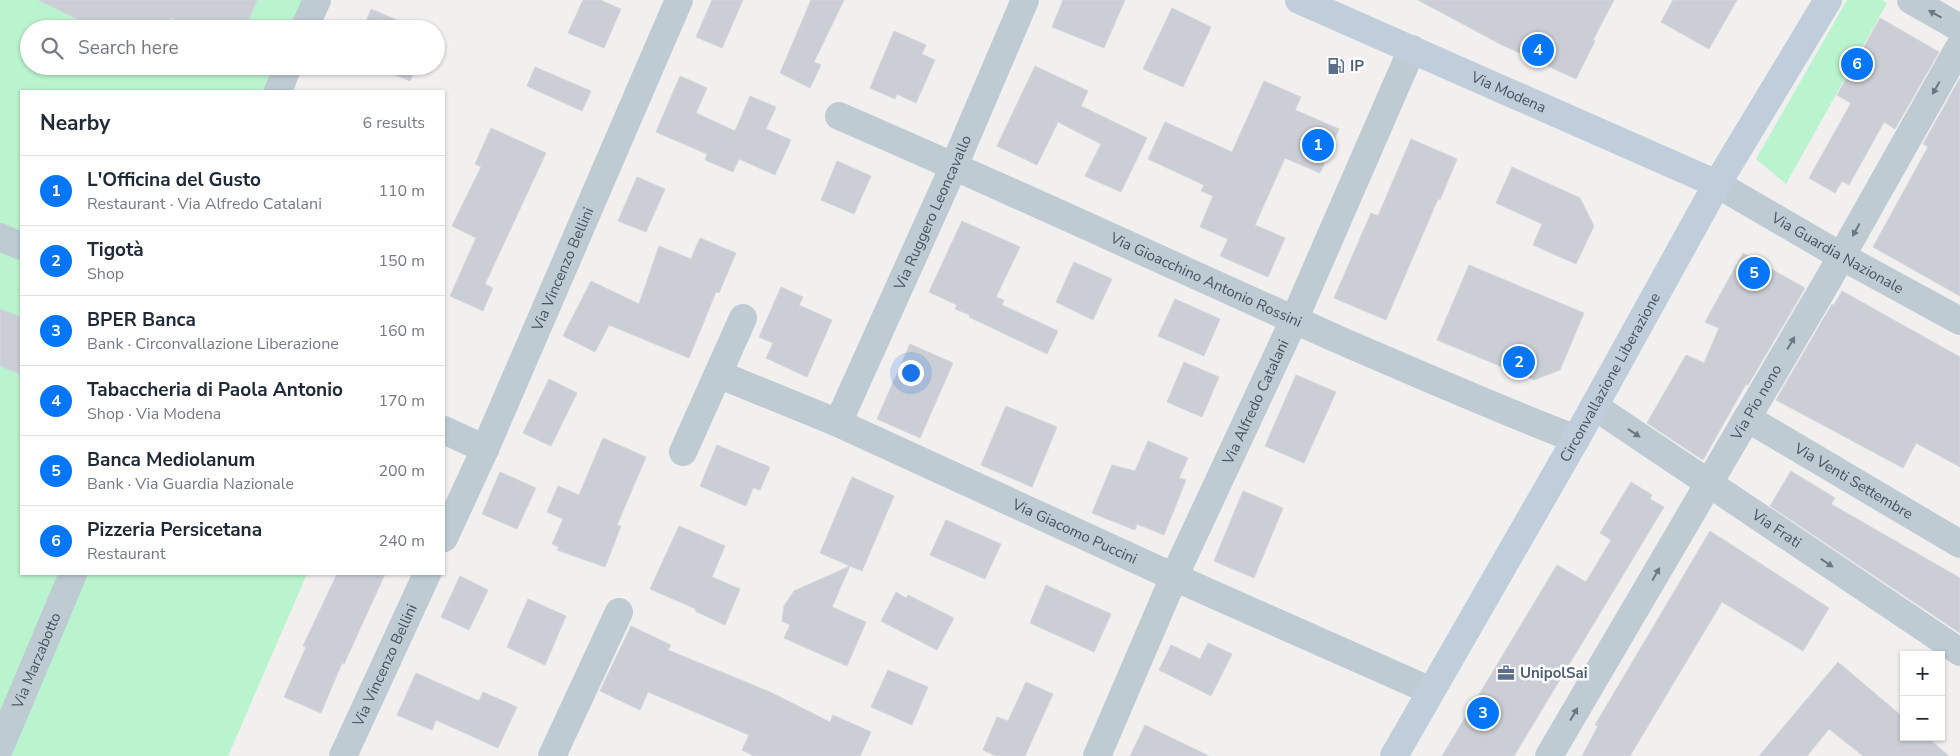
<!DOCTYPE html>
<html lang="en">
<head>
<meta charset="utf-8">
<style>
	:root { --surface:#fff; --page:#f2f2f3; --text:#1f2937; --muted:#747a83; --line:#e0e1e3; --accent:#0476f7 }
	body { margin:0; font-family:"Nunito Sans",sans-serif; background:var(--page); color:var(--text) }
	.controls { position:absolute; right:15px; bottom:15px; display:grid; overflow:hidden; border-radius:0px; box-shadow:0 1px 4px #0004 }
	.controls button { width:45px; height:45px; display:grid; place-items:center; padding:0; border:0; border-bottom:1px solid var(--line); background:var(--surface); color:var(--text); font:25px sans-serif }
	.you { position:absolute; left:910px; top:372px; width:18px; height:18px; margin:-12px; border:4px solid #fff; border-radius:50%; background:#1a73e8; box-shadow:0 0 0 8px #1a73e833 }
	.badge { display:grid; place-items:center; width:32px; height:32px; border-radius:50%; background:var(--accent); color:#fff; font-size:16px; font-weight:700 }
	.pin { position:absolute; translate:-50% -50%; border:2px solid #fff; box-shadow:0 1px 5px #0006 }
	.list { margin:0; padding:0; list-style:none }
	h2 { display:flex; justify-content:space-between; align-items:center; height:65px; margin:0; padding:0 20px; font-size:21px }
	h2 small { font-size:16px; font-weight:400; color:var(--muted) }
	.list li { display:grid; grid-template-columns:32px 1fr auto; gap:15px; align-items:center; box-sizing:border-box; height:70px; padding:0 20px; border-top:1px solid var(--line) }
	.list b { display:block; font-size:19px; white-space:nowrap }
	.list p { margin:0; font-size:16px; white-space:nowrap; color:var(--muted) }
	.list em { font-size:16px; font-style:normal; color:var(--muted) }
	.icon { flex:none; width:28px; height:28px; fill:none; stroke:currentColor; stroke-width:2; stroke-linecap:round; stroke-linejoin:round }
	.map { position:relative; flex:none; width:1960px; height:756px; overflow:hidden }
	.search { position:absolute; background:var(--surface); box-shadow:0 1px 4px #0004; left:20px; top:20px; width:425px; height:55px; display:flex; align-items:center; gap:12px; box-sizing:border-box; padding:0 18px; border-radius:28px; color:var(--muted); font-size:19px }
	.panel { position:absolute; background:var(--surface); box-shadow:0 1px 4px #0004; left:20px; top:90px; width:425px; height:485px; border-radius:0px }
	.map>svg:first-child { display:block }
	.green { fill:#b9f4ce }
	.building { fill:#cbced5; stroke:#d3d6dc }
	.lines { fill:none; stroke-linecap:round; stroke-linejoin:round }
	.street { stroke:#becbd3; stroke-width:28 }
	.secondary { stroke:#c0cedb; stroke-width:28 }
	.oneway { fill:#697882 }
	.labels { text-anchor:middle; stroke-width:5; stroke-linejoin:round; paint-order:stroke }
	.service-label { font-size:15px; font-weight:bold; fill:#4e5e75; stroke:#fff; text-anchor:start }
	.street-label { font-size:15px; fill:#45545f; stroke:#fff }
</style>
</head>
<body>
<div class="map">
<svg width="1960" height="756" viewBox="0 0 1960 756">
	<rect width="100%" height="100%" fill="#f2efef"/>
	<!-- green -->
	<path class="green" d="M0,0H323L311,29H29V66H295L284,91H21V574H307L228,756H0Z
		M1847,0H1882L1887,3L1786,184L1756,159Z"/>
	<!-- building -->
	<path class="building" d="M38,0H257L245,29H197L170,17L165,29H98Z
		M583,0H600L621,9L604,48L568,33Z
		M712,0H743L722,48L696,37Z
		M811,0H844L814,62L821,65L810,88L780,73Z
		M1063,0H1125L1104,48L1052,27Z
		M1418,0H1614L1593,40L1595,41L1576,79L1502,45Z
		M1673,0H1737L1709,49L1661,22Z
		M1172,8L1211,27L1183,87L1143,69Z
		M371,9L418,29H363Z
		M1880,18L1939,52L1895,129L1884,122L1849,185L1842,181L1835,193L1809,178L1851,103L1837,95Z
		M894,31L926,45L922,54L935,60L916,103L897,94L895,99L870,88Z
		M374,66H416L410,81Z
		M1035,66L1088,91L1081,106L1147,138L1121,192L1085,176L1101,144L1058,122L1037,165L997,146Z
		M535,67L591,91L582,111L527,86Z
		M680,76L707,88L696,113L735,131L750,96L776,107L766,129L791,140L775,175L739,159L733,172L705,160L707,154L656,132Z
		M1960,78V296L1873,247L1928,147L1923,144Z
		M1264,81L1301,97L1295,110L1339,129L1320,173L1285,158L1255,225L1285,238L1268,277L1220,256L1228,239L1200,227L1213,196L1201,191L1204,185L1148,159L1165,122L1232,152Z
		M491,128L546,153L485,284L493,288L483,311L450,296L476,238L452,226L481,167L475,164Z
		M1411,139L1457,159L1440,200L1438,199L1386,320L1334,298L1371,213L1378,216Z
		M837,161L871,176L854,214L821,200Z
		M1512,167L1580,198L1594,226L1576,264L1533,245L1542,224L1496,203Z
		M637,177L665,189L646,232L618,221Z
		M962,221L1020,247L996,297L1004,300L1002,305L1058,331L1047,354L969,317L970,315L955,309L957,305L929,292Z
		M700,238L736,253L719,293L716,292L689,358L609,325L595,352L563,336L591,281L639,304L659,246L691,259Z
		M1743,253L1805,288L1748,385L1746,384L1703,460L1647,423L1686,355L1704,363L1719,328L1705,322Z
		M1074,262L1112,279L1093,320L1056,302Z
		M1469,265L1584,313L1560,370L1534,380L1437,340Z
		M781,287L803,297L799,305L832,320L807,377L766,358L773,343L759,337Z
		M1842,291L1960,357V467L1916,443L1903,468L1776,400L1832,304L1834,305Z
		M1175,299L1220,319L1204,356L1158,336Z
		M0,309L21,317V374L0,366Z
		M910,344L953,363L920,438L877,419Z
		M1184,362L1219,377L1202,417L1167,402Z
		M1296,375L1336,392L1304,463L1265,446Z
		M549,379L577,393L551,446L523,433Z
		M1006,406L1057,427L1032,487L981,465Z
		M603,438L646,457L617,525L621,526L605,567L557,550L559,547L552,544L563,519L547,512L558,486L579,495Z
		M1148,441L1188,458L1179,478L1186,480L1164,535L1137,524L1135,530L1092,513L1112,465L1135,471Z
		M717,445L770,467L760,490L753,488L746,506L700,486Z
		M1791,471L1835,498L1831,504L1960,578V633L1770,506Z
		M500,472L536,488L517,529L482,514Z
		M852,477L894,496L862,571L850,566L832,607L866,622L847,666L784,638L790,625L782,621L784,606L794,591L850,566L820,553Z
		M1631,482L1652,495L1650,499L1664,507L1514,756H1442L1557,565L1586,582L1611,540L1600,533Z
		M1243,491L1283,508L1254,578L1214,561Z
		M946,520L1001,544L985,579L930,555Z
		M679,526L725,546L712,577L740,589L725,625L695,611L696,609L650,589Z
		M1710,531L1829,608L1803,651L1722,602L1630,756H1582L1598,726L1595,725Z
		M337,574H385L344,664L342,663L321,713L284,697L306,647L303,646Z
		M460,576L488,590L469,630L441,617Z
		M1046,585L1111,614L1094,652L1030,623Z
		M896,592L906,598L908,595L954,618L937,650L881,621Z
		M528,599L566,616L545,665L507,647Z
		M631,626L671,645L668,650L770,692L830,722L833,715L871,732L860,756H754L742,750L749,735L648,692L640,710L600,691Z
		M1208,643L1232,654L1211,696L1159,670L1171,645L1200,659Z
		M1838,662L1904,718V737H1927L1949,756H1863L1829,729L1807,756H1759Z
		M888,670L928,687L912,725L871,707Z
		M416,673L479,701L483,692L517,707L498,748L436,720L432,730L397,715Z
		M1026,682L1053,694L1025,756H996L983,750L997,717L1008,721Z
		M1145,725L1209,756H1130Z"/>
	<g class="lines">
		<!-- street -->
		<g class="street">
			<path d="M1911,0L1960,28"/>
			<path d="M304,29L317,0"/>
			<path d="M278,91L288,66"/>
			<path id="s1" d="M839,116C1006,188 1171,265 1337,339C1416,373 1495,408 1576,439"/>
			<path id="s2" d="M1717,184L1841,256L1960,321"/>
			<path d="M0,237L21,246"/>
			<path id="s3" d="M718,374L838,423L1174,577L1431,691"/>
			<path id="s4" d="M1594,406L1960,652"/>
			<path id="s5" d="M1747,418L1960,544"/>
			<path id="s6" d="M838,423L954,166L1025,0"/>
			<path d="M444,430L485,449"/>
			<path d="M683,452L743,318"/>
			<path id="s7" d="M444,538L485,449L679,0"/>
			<path id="s8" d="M0,747L73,574"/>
			<path id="s9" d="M343,756L427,574"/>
			<path d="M552,756L619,612"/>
			<path id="s10" d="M1097,756L1174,577L1294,320L1412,49"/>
			<path id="s11" d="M1549,756L1828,280L1960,46"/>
		</g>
		<!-- secondary -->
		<g class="secondary">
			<path id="s12" d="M1299,0L1717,184"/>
			<path id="s13" d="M1394,756L1576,439L1717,184L1828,0"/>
		</g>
	</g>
	<!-- one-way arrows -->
	<defs><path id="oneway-solid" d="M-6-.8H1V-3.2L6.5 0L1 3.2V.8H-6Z" transform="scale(1.25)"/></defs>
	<g class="oneway">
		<use href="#oneway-solid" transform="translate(1935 14) rotate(-151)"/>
		<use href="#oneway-solid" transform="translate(1936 88) rotate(119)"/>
		<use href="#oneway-solid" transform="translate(1856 230) rotate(119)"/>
		<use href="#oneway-solid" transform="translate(1791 343) rotate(-60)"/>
		<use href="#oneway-solid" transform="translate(1634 433) rotate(34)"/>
		<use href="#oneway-solid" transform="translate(1827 563) rotate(34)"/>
		<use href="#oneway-solid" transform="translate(1656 574) rotate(-60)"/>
		<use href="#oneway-solid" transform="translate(1574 714) rotate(-60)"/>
	</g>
	<!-- icons -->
	<defs>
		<g id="fuel-bare" transform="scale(1.35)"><path d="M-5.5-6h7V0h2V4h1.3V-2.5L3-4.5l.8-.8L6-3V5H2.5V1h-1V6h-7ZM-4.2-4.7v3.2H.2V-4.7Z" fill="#5c6f8a" stroke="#fff" stroke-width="2.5" paint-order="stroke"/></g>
		<g id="office-bare" transform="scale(1.35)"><path d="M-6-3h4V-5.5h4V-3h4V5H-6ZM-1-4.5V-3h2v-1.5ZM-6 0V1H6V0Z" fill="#5c6f8a" stroke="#fff" stroke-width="2.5" paint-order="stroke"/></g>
	</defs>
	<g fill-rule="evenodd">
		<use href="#fuel-bare" x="1336" y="66"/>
		<use href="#office-bare" x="1506" y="673"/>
	</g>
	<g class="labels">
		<!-- service labels -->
		<g class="service-label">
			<text x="1350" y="71">IP</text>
			<text x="1520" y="678">UnipolSai</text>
		</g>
		<!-- street labels -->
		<g class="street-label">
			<text dy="5" stroke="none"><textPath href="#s12" startOffset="229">Via Modena</textPath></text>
			<text dy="5" stroke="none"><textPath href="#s6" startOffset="231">Via Ruggero Leoncavallo</textPath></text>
			<text dy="5" stroke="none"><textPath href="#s2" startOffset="139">Via Guardia Nazionale</textPath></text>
			<text dy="5" stroke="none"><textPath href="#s7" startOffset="294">Via Vincenzo Bellini</textPath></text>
			<text dy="5" stroke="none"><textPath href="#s1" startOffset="402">Via Gioacchino Antonio Rossini</textPath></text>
			<text dy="5" stroke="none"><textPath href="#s13" startOffset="436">Circonvallazione Liberazione</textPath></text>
			<text dy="5" stroke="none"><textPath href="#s11" startOffset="410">Via Pio nono</textPath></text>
			<text dy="5" stroke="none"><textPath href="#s10" startOffset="388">Via Alfredo Catalani</textPath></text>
			<text dy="5" stroke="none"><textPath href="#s5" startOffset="124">Via Venti Settembre</textPath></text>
			<text dy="5" stroke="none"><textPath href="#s4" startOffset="220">Via Frati</textPath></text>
			<text dy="5" stroke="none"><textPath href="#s3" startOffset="390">Via Giacomo Puccini</textPath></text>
			<text dy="5" stroke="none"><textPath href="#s8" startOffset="94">Via Marzabotto</textPath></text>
			<text dy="5" stroke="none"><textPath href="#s9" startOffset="100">Via Vincenzo Bellini</textPath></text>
		</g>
	</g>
</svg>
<div class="controls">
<button>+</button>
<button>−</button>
</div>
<div class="you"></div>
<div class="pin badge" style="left:1318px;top:145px">1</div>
<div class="pin badge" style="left:1519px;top:362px">2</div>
<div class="pin badge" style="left:1483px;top:713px">3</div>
<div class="pin badge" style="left:1538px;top:50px">4</div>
<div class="pin badge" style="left:1754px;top:273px">5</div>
<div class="pin badge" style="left:1857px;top:64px">6</div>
<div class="search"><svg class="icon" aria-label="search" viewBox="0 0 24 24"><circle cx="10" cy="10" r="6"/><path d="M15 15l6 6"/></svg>Search here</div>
<section class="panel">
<h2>Nearby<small>6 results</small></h2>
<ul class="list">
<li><span class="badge">1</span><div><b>L'Officina del Gusto</b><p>Restaurant · Via Alfredo Catalani</p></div><em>110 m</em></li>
<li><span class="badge">2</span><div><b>Tigotà</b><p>Shop</p></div><em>150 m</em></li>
<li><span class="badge">3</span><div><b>BPER Banca</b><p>Bank · Circonvallazione Liberazione</p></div><em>160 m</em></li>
<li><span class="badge">4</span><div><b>Tabaccheria di Paola Antonio</b><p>Shop · Via Modena</p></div><em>170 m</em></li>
<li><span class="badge">5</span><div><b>Banca Mediolanum</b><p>Bank · Via Guardia Nazionale</p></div><em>200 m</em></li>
<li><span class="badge">6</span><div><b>Pizzeria Persicetana</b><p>Restaurant</p></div><em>240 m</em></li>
</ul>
</section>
</div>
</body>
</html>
